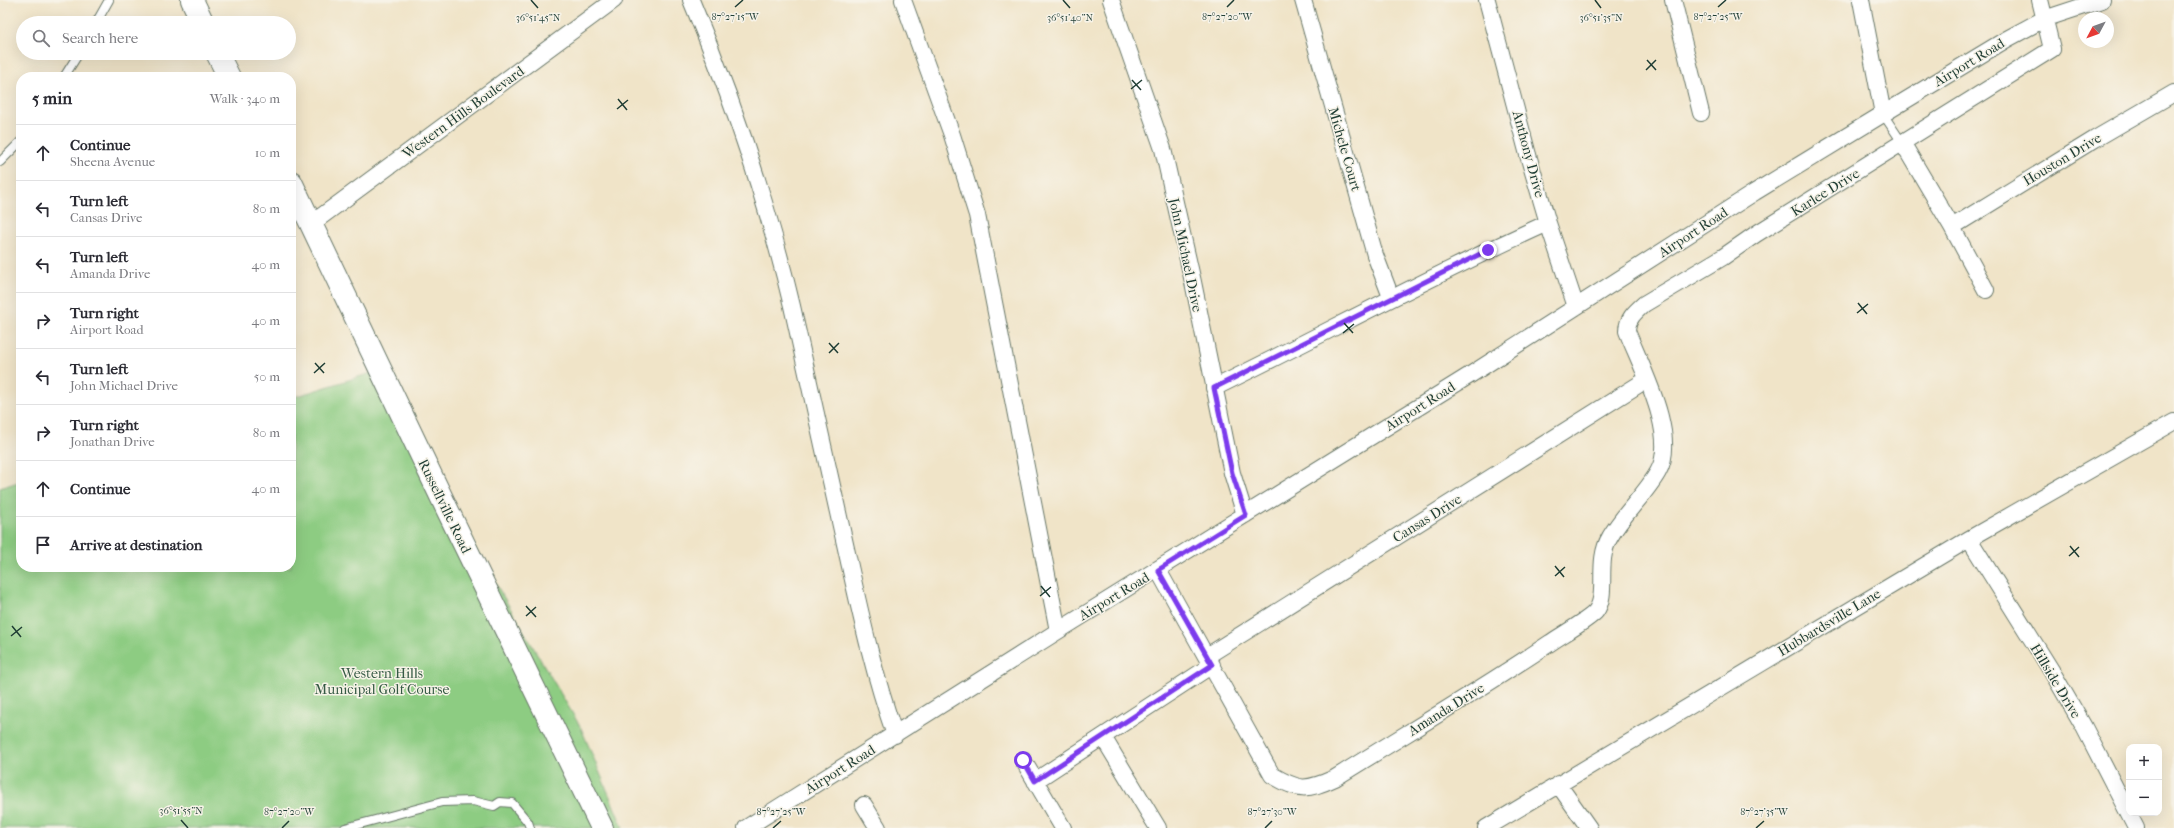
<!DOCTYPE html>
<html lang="en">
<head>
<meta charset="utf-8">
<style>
	:root { --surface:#fff; --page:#f7f7f7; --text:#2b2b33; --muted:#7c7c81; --line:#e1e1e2 }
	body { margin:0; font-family:"IM FELL French Canon",serif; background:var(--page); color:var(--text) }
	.controls { position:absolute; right:12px; bottom:12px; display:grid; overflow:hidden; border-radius:8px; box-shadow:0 4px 16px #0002 }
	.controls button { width:36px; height:36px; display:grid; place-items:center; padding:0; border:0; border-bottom:1px solid var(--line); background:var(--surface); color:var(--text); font:20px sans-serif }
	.compass { position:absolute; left:2078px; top:12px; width:36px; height:36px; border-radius:50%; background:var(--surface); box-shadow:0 4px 16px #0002; rotate:229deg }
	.stop { position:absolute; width:12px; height:12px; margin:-9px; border:3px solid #7c3aed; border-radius:50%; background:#fff }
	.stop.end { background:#7c3aed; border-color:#fff; box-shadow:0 1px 4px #0008 }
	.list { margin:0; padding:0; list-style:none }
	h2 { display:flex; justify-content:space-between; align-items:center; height:52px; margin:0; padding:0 16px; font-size:17px }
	h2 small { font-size:13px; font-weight:400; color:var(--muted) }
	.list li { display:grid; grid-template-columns:26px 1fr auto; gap:12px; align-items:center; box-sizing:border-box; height:56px; padding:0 16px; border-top:1px solid var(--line) }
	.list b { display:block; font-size:15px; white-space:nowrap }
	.list p { margin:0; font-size:13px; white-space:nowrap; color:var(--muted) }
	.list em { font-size:13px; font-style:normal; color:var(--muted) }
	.icon { flex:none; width:22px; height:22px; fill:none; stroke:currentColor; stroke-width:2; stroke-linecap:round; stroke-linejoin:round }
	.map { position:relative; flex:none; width:2174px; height:828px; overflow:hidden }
	.search { position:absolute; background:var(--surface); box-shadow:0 4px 16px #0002; left:16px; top:16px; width:280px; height:44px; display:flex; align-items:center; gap:10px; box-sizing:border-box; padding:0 14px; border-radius:22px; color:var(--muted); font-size:15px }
	.panel { position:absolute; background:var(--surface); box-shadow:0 4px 16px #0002; left:16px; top:72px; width:280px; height:500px; border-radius:16px }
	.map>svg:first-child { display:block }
	.green { fill:#8dcc82; stroke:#56845b }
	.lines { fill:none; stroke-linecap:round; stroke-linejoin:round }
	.service-casing { stroke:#687768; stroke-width:10 }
	.minor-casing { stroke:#687768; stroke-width:18 }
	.primary-casing { stroke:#687768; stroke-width:24 }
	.service { stroke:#fff; stroke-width:8 }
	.minor { stroke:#fff; stroke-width:16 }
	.primary { stroke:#fff; stroke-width:22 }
	.route { stroke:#7c3aed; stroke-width:5 }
	.ticks { fill:none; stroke:#1f3d34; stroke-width:1.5 }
	.labels { text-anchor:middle; stroke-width:3; stroke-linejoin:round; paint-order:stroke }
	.street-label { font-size:14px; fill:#1f3d34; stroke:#f7f3e8 }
	.park-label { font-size:14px; fill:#355a44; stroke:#f7f3e8 }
	.ticks-label { font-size:10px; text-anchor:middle; fill:#1f3d34; stroke:#f7f3e8; stroke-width:3; stroke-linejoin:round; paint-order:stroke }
</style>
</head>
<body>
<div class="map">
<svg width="2174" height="828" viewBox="0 0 2174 828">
	<rect width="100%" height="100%" fill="#f7f3e8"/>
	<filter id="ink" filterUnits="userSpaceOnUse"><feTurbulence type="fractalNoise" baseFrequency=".025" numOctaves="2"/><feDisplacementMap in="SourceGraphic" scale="8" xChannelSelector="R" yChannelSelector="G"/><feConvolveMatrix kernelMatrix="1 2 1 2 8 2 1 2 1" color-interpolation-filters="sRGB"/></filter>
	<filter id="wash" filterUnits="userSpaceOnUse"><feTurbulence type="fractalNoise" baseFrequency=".012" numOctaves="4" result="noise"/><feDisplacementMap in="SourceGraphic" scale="16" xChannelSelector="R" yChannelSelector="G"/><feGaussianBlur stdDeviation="0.9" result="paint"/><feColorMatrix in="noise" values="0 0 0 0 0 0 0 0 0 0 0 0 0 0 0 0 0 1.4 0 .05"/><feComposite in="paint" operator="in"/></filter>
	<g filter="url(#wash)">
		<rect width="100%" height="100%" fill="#f0e4c8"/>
		<!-- green -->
		<path class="green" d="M371,373L581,728L623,828H0V488L21,481V567H291V398Z"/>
	</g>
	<g filter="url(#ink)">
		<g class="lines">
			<!-- service casing -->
			<g class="service-casing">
				<path id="service" d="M96,23L109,0
					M64,77L79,53
					M1883,114L1903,144
					M0,162L21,141
					M345,828L442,802L473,801L494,806L500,802L512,803L528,822L530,828"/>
			</g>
			<!-- minor casing -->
			<g class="minor-casing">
				<path id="minor" d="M691,0C733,100 767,201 792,306C809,382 826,458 843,535C858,602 872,670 895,735
					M903,0L952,135L977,215L1058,631
					M1111,0L1163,149L1193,282L1232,473L1245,515
					M1303,0L1375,255L1391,297
					M1487,0L1528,155L1548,223L1576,307
					M1673,0L1701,113
					M1861,0L1883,114
					M1903,144L1952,227L1986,290
					M311,224L614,0
					M1952,227L2095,139L2174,93
					M1214,388C1326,333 1434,274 1548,223
					M1969,539L2051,670L2084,727L2136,828
					M1158,570L1272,775C1299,791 1306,791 1335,778C1407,733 1480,690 1550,643C1560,636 1590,619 1596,611C1609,593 1595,562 1610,537C1623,514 1645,495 1658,472C1679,436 1641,367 1627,331C1627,319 1635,312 1644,304L1723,257L1756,234L2052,49L2040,0
					M1207,656L1646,380
					M1103,737L1158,828
					M1023,760L1063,828
					M1035,781L1212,665
					M1558,784L1589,828
					M864,805L878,828
					M746,828L1058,631L1470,375L1755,192L1883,114L2007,39L2044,19L2102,0
					M1486,828L1969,539L2174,422"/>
			</g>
			<!-- primary casing -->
			<g class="primary-casing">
				<path id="primary" d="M192,0L203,23
					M217,53L229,77
					M291,182L447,509L602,828"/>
			</g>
			<!-- service -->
			<use href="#service" class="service"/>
			<!-- minor -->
			<use href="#minor" class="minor"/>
			<!-- primary -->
			<use href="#primary" class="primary"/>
		</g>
	</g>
	<g class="lines" filter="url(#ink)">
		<!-- route -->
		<path class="route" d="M1023,760L1035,781L1212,665L1158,570L1246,515L1232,473L1214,388L1488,250"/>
	</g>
	<!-- ticks -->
	<path class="ticks" d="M531,0L538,8M1063,0L1070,8M1595,0L1601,8M735,7L743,0M1227,7L1234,0M1718,7L1726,0M1647,60L1656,70M1646,70L1656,60M1132,80L1141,90M1131,89L1142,80M618,99L627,110M617,109L628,100M1858,303L1867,314M1857,313L1868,304M1344,323L1353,333M1343,333L1354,324M829,343L838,353M829,353L839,343M315,363L324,373M314,373L325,363M2070,546L2079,557M2069,556L2079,547M1555,566L1564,577M1555,576L1565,567M1041,586L1050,597M1040,596L1051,587M526,606L536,617M526,616L536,607M12,626L21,637M11,636L22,627M181,820L188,828M282,828L289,821M773,828L781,821M1265,828L1272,821M1756,828L1764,821"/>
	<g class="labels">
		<!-- street labels -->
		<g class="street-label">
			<text transform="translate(1969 62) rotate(-31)" y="5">Airport Road</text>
			<text transform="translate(463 112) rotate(-36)" y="5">Western Hills Boulevard</text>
			<text transform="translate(1345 149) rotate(74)" y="5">Michele Court</text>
			<text transform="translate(1529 154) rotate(75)" y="5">Anthony Drive</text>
			<text transform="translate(2062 159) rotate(-31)" y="5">Houston Drive</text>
			<text transform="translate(1825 192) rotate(-32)" y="5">Karlee Drive</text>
			<text transform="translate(1693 232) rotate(-33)" y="5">Airport Road</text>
			<text transform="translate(1186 255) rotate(78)" y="5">John Michael Drive</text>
			<text transform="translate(1420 406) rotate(-32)" y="5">Airport Road</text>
			<text transform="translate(445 506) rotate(64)" y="5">Russellville Road</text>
			<text transform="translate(1427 518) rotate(-32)" y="5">Cansas Drive</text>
			<text transform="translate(1114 596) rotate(-31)" y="5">Airport Road</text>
			<text transform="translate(1829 622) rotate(-31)" y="5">Hubbardsville Lane</text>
			<text transform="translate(2056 681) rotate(59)" y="5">Hillside Drive</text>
			<text transform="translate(1446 709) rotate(-32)" y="5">Amanda Drive</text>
			<text transform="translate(840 769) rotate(-32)" y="5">Airport Road</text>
		</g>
		<!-- park labels -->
		<g class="park-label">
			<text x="382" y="678">Western Hills<tspan x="382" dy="16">Municipal Golf Course</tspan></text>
		</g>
	</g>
	<g class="ticks-label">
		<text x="735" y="20">87°27'15"W</text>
		<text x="1227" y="20">87°27'20"W</text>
		<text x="1718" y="20">87°27'25"W</text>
		<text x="538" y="21">36°51'45"N</text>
		<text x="1070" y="21">36°51'40"N</text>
		<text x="1601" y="21">36°51'35"N</text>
		<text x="181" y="814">36°51'55"N</text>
		<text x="289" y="815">87°27'20"W</text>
		<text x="781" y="815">87°27'25"W</text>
		<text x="1272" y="815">87°27'30"W</text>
		<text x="1764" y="815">87°27'35"W</text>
	</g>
</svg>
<div class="controls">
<button>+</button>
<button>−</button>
</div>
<svg class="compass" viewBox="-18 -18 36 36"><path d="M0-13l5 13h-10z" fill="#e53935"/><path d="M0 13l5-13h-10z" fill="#7c7c81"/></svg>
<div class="stop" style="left:1023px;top:760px"></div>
<div class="stop end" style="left:1488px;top:250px"></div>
<div class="search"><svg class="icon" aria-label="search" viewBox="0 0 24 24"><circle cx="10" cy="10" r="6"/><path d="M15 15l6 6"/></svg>Search here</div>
<section class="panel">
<h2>5 min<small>Walk · 340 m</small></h2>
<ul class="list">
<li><svg class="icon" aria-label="ahead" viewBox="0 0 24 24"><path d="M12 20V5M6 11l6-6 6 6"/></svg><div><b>Continue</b><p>Sheena Avenue</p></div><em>10 m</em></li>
<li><svg class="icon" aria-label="left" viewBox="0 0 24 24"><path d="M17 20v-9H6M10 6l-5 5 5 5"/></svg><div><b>Turn left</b><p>Cansas Drive</p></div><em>80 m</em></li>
<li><svg class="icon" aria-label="left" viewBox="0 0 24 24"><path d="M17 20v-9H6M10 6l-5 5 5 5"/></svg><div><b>Turn left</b><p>Amanda Drive</p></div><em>40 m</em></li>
<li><svg class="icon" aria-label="right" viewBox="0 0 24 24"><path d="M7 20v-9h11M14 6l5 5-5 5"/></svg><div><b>Turn right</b><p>Airport Road</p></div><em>40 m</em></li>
<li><svg class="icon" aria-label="left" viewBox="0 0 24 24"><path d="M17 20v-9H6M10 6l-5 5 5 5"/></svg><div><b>Turn left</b><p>John Michael Drive</p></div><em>50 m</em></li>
<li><svg class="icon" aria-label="right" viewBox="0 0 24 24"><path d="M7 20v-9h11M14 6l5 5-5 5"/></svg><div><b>Turn right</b><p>Jonathan Drive</p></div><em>80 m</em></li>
<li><svg class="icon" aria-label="ahead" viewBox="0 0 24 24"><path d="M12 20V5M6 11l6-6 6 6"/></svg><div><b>Continue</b></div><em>40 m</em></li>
<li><svg class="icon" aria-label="arrive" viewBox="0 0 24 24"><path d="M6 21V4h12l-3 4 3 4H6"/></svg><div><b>Arrive at destination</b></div></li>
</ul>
</section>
</div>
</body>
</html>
